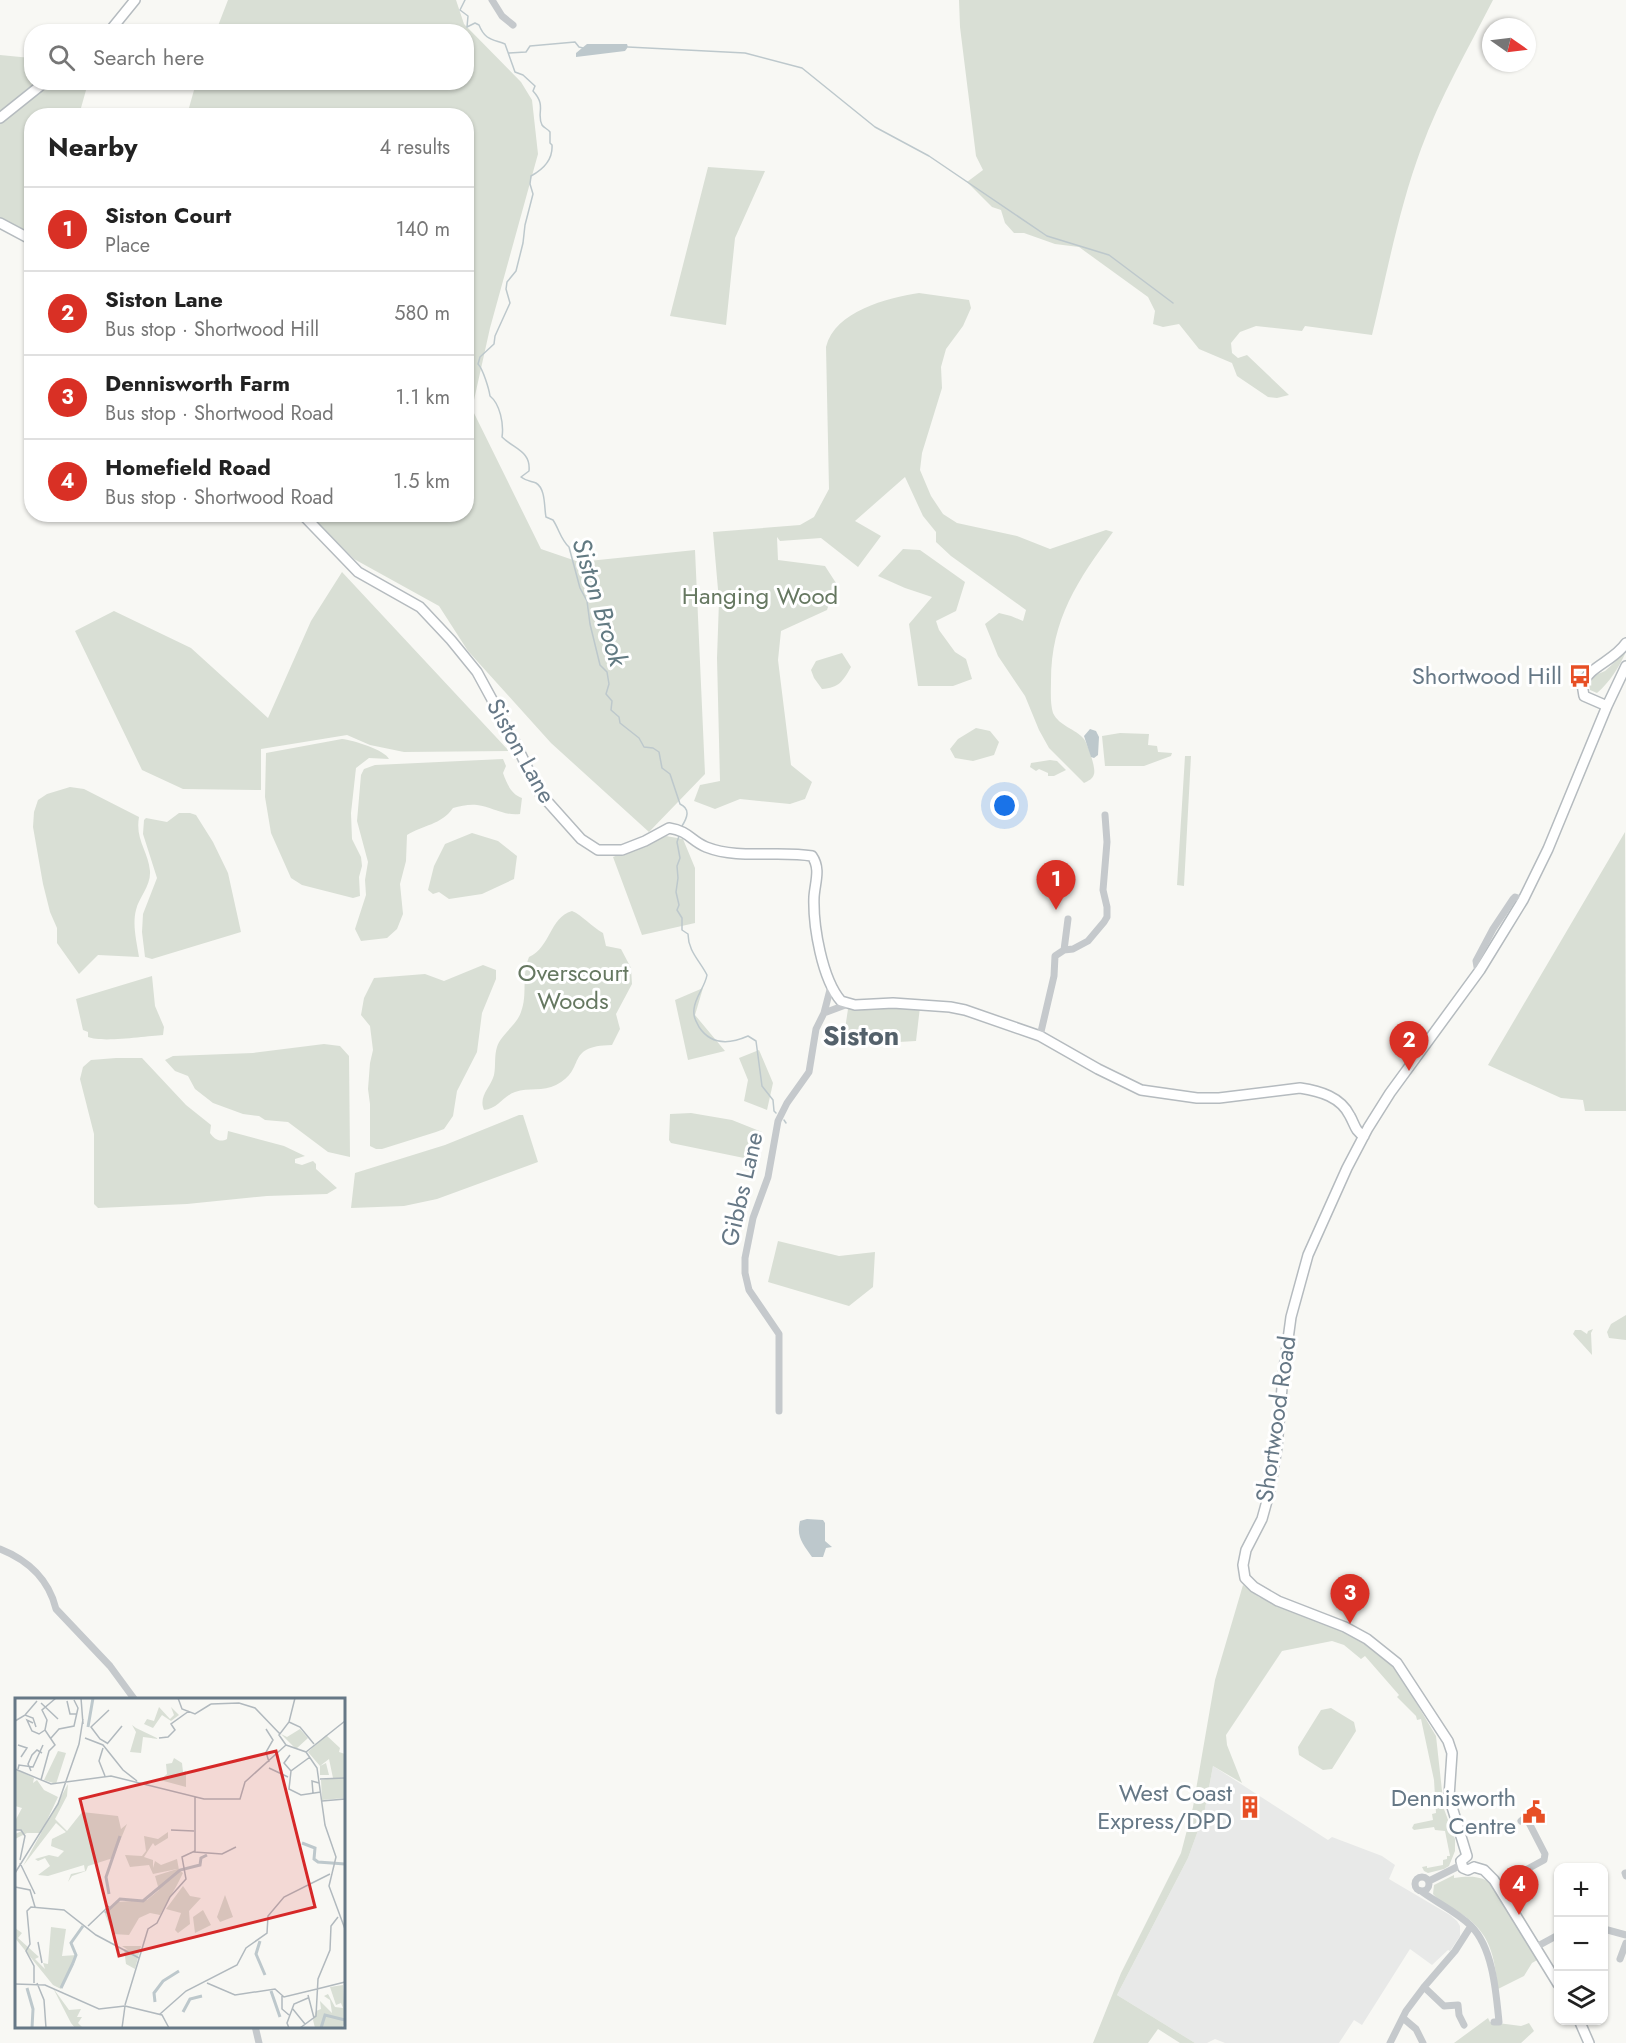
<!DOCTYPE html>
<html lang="en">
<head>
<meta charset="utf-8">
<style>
	:root { --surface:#fff; --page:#f6f6f6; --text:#222; --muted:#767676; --line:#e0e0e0; --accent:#d93025 }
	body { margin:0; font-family:Jost,sans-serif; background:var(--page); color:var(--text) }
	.controls { position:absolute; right:18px; bottom:18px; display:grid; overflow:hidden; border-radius:12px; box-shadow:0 2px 4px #0004 }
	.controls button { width:54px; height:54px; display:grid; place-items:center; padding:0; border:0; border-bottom:2px solid var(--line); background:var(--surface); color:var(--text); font:30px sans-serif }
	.compass { position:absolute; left:1482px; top:18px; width:54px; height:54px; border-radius:50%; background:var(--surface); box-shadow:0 2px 4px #0004; rotate:104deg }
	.you { position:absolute; left:1005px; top:806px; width:21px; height:21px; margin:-15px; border:4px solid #fff; border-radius:50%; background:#1a73e8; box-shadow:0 0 0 9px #1a73e833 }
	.badge { display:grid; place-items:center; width:39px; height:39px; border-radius:50%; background:var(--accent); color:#fff; font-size:20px; font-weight:700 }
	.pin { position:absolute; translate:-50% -50px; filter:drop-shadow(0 2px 3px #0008) }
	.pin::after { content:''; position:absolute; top:32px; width:21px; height:18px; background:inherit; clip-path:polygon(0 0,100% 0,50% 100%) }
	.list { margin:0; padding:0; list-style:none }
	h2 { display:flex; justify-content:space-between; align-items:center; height:78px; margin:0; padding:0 24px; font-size:26px }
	h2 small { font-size:20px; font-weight:400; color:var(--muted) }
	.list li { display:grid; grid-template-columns:39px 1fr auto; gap:18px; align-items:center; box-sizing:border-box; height:84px; padding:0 24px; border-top:2px solid var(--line) }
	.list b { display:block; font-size:22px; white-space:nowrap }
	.list p { margin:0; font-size:20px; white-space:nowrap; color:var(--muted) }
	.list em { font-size:20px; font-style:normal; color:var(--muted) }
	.icon { flex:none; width:33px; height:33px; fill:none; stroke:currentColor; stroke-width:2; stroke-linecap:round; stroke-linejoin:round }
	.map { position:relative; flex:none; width:1626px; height:2043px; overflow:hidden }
	.search { position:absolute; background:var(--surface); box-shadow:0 2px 4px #0004; left:24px; top:24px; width:450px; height:66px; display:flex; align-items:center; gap:15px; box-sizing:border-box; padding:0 21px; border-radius:24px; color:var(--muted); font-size:22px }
	.panel { position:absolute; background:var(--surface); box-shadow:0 2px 4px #0004; left:24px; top:108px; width:450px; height:414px; border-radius:24px }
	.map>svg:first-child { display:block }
	.built { fill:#e8e9e8 }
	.green { fill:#d9dfd5 }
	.water { fill:#bdc8cc }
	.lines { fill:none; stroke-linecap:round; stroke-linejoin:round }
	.stream { stroke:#bdc8cc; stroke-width:1.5 }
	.secondary-casing { stroke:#b5bbbf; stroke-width:12 }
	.street { stroke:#c5c9cc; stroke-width:7 }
	.secondary { stroke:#fff; stroke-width:9 }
	.labels { text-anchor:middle; stroke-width:6; stroke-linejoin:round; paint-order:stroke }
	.park-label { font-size:24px; fill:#667861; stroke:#fff }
	.poi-label { font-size:24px; fill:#667886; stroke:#fff; text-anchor:end }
	.street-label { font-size:24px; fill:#667886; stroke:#fff }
	.water-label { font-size:26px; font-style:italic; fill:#627a82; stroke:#fff }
	.quarter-label { font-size:27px; font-weight:bold; fill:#54616b; stroke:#fff }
	.inset-river { fill:none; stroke:#bdc8cc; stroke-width:3 }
	.inset-road { fill:none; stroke:#b1b9be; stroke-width:1.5 }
	.view { fill:#d62828; fill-opacity:0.15; stroke:#d62828; stroke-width:3 }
	.inset-edge { fill:none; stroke:#667886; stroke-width:3 }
</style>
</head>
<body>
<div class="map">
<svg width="1626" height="2043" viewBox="0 0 1626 2043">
	<rect width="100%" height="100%" fill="#f8f8f4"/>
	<!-- built -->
	<path class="built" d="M1213,1766L1328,1840L1332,1837L1382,1856L1395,1865L1389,1879L1450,1915L1457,1921L1460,1926V1936L1450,1951L1448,1950L1432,1965L1410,1949L1362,2025L1354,2020L1339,2043H1225L1215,2039L1207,2043H1195L1117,1995L1188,1858L1204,1814Z"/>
	<!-- green -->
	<path class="green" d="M228,0H456L464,24L521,82L532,100L538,154L490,328L472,409L541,549L579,562L695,550L705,774L649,832L551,743L468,651L439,606L354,559L310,515L466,514V116L187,115L196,83L466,82V32L216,31Z
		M959,0H1493C1468,49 1440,97 1421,149C1399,208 1387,273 1372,335L1305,326L1302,331L1256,326L1240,332L1231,343L1232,353L1238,358L1247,355L1289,395L1277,398L1268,397L1237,376L1232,363L1199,349L1179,324L1163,327L1153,324L1155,311L1148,297L1079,247L1055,244L1024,233H1014L1005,223L1001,210L992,207L967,182L983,170L976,156L960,27Z
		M0,55L31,58L32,82L37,83L0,115Z
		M54,83H88L79,115L32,116L31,236L0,217V124L14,111Z
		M708,167L765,171L735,238L726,325L670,316Z
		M919,293L969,300L971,308L963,326L946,349L941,367L942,388L922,453L920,470L931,496L943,514L957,523L1017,536L1050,549L1106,530L1113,532C1078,580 1051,619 1051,681C1051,690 1050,704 1053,713C1059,726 1076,729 1084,739C1088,745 1096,768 1094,774C1093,779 1088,781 1084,783L1049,748L1039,730L1025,696L998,656L985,624L999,613L1011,616L1023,621L1026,610L951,556L936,542V532L923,516L905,477L855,521L881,536L858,567L821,538L780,541L777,537L778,560L825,566L836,583L827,610L781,631L778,660L791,765L812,782L805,799L790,804L740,799L715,809L694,801L700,785L720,781L717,658L719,601L713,532L800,525L814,517L829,489L826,347C835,311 887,298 919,293Z
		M903,549L920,550L965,582L956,611L936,621L939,630L955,652L966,659L972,679L953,686H918L909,624L932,597L905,588L878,576Z
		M342,572L509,751L404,752L370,745L347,735L261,749V790L183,789L142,770L75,631L114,611L191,648L268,718L311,621Z
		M1626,652C1619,667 1610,682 1597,693L1590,690L1588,685L1591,677L1605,671Z
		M842,653L851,667C843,681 839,688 822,689L814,678L811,670L816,661Z
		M976,728L990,731L999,742L994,755L973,761L955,758L950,749L958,739Z
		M1120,733L1149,734L1148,745L1157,746L1158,752L1172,753L1171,756L1144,766H1105L1102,736Z
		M342,739C353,740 385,750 389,759L369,758L356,768L351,813L352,839L361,857L362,866L359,877L360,896L353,898L302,885L291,878L271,833L265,797L266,753Z
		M1185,756H1191L1184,886L1177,885Z
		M503,759L506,766L503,773C507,784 511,794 522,798L520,814C504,816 492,807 477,805C469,804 461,806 453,808C441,825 423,825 407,835L406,861L400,884L403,914L397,929L387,938L361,941L355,929L366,895L365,880L368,862L357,821L361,775L364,769L375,765Z
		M1050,760L1057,761L1066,770L1054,776H1048V773L1039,769L1036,771L1030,767L1031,763Z
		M70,787L84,789L139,817C135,840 148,850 150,871C151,886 139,897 136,910C132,925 137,943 139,957L98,955L79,974L57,943V928L50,912L43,884L33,827L34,812L38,800L47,794Z
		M179,813H190L196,815L213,842L228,873L241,932L152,959L145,957L142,932L143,914L157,878L143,834L144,820L146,818L167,822Z
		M1625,832L1626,1111H1585L1583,1100L1561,1098L1488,1065Z
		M472,833L498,841L517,856L514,879L482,894L449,899L439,892L433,894L428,890L434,866L445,844Z
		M666,836L683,839L695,868V923L642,935L613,857Z
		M572,911C582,915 592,927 603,933L606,946L621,949L631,968L632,984L616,1014L620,1029L612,1045C563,1046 588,1069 556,1085C543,1092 529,1087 515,1092C503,1096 498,1109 484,1110C478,1096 491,1087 494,1075C496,1066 494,1056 497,1047C501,1034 517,1025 521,1012C528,995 521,977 529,957C551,947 549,918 572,911Z
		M483,965L496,970V979L482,1013L477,1052L457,1091L453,1116L444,1129L436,1132L382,1149H376L370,1146V1104L368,1089L370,1063L373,1050L370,1026L361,1015L364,998L374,978L425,974L444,981Z
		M152,976L155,1006L164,1027L163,1035C146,1036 102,1043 88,1037V1032L83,1030L76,999Z
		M703,988L695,1015L725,1051L688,1060L675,1000Z
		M884,1006L920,1007L916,1041L864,1044L862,1038L847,1037L845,1029L848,1009Z
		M324,1044L340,1046L349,1056L350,1157L328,1152L288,1122L265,1120L259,1116L243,1114L213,1103L195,1089L188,1076L175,1071L165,1060L173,1056L253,1053Z
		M759,1050L773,1083L767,1110L744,1101L748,1080L739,1058Z
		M116,1058H142L186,1105L211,1125L210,1133C214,1139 220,1143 227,1139L228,1131L284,1146L305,1156L295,1159V1163L302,1165L313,1161L316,1164V1169L337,1188L327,1194L267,1196L187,1204L98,1208L94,1204V1134L80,1079L83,1067L91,1060Z
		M691,1113L732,1120L762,1132L751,1152L744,1158L671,1143L669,1140L670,1114Z
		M519,1115H523L538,1162L437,1199L404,1206L351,1208L355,1173L445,1145Z
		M778,1241L839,1256L875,1252L873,1287L849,1306L768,1282Z
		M1626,1315V1340L1609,1338L1607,1332L1611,1324Z
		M1593,1329L1591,1333L1592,1355L1573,1334L1575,1330H1581L1587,1334L1588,1331Z
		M1243,1585L1259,1597L1353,1634L1390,1662L1402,1679L1436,1736L1444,1809L1455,1839V1851L1449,1866L1444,1869L1428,1873L1424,1871L1422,1867L1427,1866V1868L1443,1865V1860L1447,1859V1856H1450L1445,1831L1435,1830L1434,1827L1414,1830L1412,1828L1414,1824L1433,1820L1432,1814L1436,1813L1434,1780L1421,1719L1417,1720L1416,1716L1397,1697L1399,1695L1365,1656L1361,1659L1344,1645L1332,1641L1282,1651L1226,1735L1227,1745L1242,1783L1213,1766L1204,1814L1188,1858L1117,1995L1195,2043H1180L1158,2029L1148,2043H1093L1121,1973L1181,1853L1193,1807L1215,1680Z
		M1331,1708L1354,1722L1356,1731L1332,1769L1323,1770L1299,1755L1298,1747L1321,1710Z
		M1454,1875V1878C1470,1876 1483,1875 1495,1887L1539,1959L1532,1963L1524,1976L1498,1989C1494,1955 1491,1933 1460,1913C1451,1907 1439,1902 1433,1894L1434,1885Z
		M1488,2018L1490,2022L1521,2026L1529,2023L1534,2031L1521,2043H1454Z"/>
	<!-- water -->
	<path class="water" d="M587,44H627L628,47L625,51L576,57V53Z
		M1090,729L1096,731L1099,737L1098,755L1094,758L1091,757L1084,736Z
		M807,1519L823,1520L825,1523V1541L832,1547L826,1548L823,1557H812C803,1544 796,1537 800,1521Z"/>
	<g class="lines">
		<!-- stream -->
		<path class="stream" d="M465,0L460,10L468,16L467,27L475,23L479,25C485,40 492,39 505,44L515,72L523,75L535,86L533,91C547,106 536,113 542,125C544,128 548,129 550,132V143L552,145C553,160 544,169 531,176L530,184L533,194L525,225L523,243L516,271L507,282L506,289L510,303L495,336L494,344L480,357L478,364C483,369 489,389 490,396C500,404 504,424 502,437C514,449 531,451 529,471L521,477C526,481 531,481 536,483C546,489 544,508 546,517L553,520C559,529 561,540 569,547L580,588L587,601L590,624L600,665L607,672L609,684L606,694L612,701L611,710L619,717L620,723L639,738L644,747L653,748L659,752L662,768L670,774L680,804C691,809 687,818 682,826
			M628,47L745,53L802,68L875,127L929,156L1047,236L1109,255L1173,303
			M509,53L526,52L530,46L575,42L579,47L583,48
			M680,833L677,842L680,858L677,866L678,878L676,892L679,905L677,910L682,918V930L688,934C688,951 700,961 707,975C705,987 695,997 694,1009C693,1017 696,1021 699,1027C711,1045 730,1044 748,1036L756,1041L762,1086L773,1100L774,1111L776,1113
			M784,1120L786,1123"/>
		<!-- secondary casing -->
		<g class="secondary-casing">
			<path id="secondary" d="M109,32L135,0
				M0,118L45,82
				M0,223L32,240
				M302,514L358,572L420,607L451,640L477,672L514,740L539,792L581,839L598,850H622L645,841L669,828C689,831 691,841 706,847C739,860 778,850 812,856C821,869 815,882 814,897C813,926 822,979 841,1001L855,1005L893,1003L950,1007L965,1010L1040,1036L1098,1069L1141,1090L1197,1098H1219L1300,1088C1320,1091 1341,1097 1350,1116C1355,1125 1355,1131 1364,1136
				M1607,706L1584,696L1582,684C1589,667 1615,660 1626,643
				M1467,1856L1449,1797L1452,1753L1448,1741L1397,1663L1367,1639L1345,1627L1278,1601L1254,1587L1245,1578L1243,1565L1246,1550L1262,1519L1270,1490L1277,1447L1283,1376L1291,1317L1308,1255L1347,1168L1368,1128L1390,1093L1480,970L1523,900L1548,849L1607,706L1626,666
				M1467,1856L1461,1861L1463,1868L1468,1870L1474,1867
				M1474,1867L1484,1870L1494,1880L1558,1984
				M1579,2020L1589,2043"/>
		</g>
		<!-- street -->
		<path class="street" d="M492,0L502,16L513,25
			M1064,950L1068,919
			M1480,970L1477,967L1476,961L1493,929L1513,899L1515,897L1523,900
			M824,1013L848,1004
			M1040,1036L1054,976L1055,956L1064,950L1073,949L1088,941L1104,922L1107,917V907L1103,890L1107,842L1105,815
			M779,1411V1334L749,1290L745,1273V1258L753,1218L768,1177L778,1121L787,1103L809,1072L816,1029L824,1013L831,986
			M0,1549C28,1560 49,1580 56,1609L110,1666L135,1700
			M1625,1873L1626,1876
			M1415 1884a7 7 0 1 1 14 0a7 7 0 1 1-14 0Z
			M1429,1881L1461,1865
			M1498,1885L1544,1860L1545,1854L1526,1817L1521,1821
			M1421,1891C1437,1903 1457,1912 1471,1926C1493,1948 1496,1992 1499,2022H1494
			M1604,1929L1626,1935
			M1536,1947L1558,1935
			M1620,1959L1626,1943
			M1424,1987L1444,2006L1458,2005L1459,2015L1464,2025
			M1403,2018L1416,2029L1423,2043
			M255,2026L259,2043
			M1390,2043L1406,2011L1424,1987L1455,1951L1471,1926"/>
		<!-- secondary -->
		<use href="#secondary" class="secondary"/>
	</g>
	<!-- icons -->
	<defs>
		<g id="bus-bare" transform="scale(1.8)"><path d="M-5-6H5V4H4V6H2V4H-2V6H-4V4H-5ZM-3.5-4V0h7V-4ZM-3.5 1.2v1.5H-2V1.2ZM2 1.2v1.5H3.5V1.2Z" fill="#e74f25" stroke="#fff" stroke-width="2.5" paint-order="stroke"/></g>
		<g id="building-bare" transform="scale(1.8)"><path d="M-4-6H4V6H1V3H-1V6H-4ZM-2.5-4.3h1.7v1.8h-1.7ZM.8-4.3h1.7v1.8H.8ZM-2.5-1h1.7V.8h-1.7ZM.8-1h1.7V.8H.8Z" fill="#e74f25" stroke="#fff" stroke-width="2.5" paint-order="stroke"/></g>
		<g id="civic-bare" transform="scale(1.8)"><path d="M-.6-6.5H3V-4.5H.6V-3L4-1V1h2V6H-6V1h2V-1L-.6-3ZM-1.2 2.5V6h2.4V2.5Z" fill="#e74f25" stroke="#fff" stroke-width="2.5" paint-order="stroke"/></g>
	</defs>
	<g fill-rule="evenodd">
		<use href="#bus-bare" x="1580" y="676"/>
		<use href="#building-bare" x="1250" y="1807"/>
		<use href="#civic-bare" x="1534" y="1812"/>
	</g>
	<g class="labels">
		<!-- park labels -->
		<g class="park-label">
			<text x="760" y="604">Hanging Wood</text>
			<text x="573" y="981">Overscourt<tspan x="573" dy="28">Woods</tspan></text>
		</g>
		<!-- poi labels -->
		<g class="poi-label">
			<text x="1562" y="684">Shortwood Hill</text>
			<text x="1232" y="1801">West Coast<tspan x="1232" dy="28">Express/DPD</tspan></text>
			<text x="1516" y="1806">Dennisworth<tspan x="1516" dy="28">Centre</tspan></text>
		</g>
		<!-- street labels -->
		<g class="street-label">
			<text transform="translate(521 751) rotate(61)" y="8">Siston Lane</text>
			<text transform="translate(742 1189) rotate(-77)" y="8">Gibbs Lane</text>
			<text transform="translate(1276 1419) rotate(-82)" y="8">Shortwood Road</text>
		</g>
		<!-- water labels -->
		<g class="water-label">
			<text transform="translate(600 602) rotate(73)" y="9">Siston Brook</text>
		</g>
		<!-- quarter labels -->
		<g class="quarter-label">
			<text x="861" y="1045">Siston</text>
		</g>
	</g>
	<!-- overview -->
	<g transform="translate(15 1698)">
		<rect width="330" height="330" fill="#f8f8f4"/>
		<path d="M144,9L155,21L159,17L156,9L164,17L156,23L147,17L138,30L129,26L132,21L139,23ZM117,27L121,30L144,41L128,39L126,55L115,54L121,34ZM285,31L293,40L281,51L266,36L272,39ZM311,37L325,50L324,54L330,56V100L307,102L306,82L318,80L314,61L305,68L311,65L314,77H305V68L293,54ZM43,53L51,55L41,86L29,82ZM159,60L167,65L168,74L171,73V89L145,82L152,76L151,66L157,65ZM0,71L19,80L18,85L22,82L29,92L43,99L26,135H12L0,141V136L7,133L0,132V123L7,110L0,108ZM53,86L52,98L40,121L52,133L67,114L103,118L106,131L112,126L98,160L73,168L71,173L57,178L53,184L56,176L70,173L69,167L33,178L23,177L35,168L30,160L23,163L20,161L34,157L43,159L49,153L36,148L37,141L51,134L41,125L8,168ZM153,134V140L140,148L138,145L129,159L138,162V170L140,163L146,167L162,161L164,172L168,175L162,187L145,217L135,215L124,220L114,237L98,236L90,216L101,204L132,202L144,192L140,178L162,171L138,176L134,167L115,169L110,157L127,158L131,153L129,138L143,141ZM168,188L175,198L186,200L174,213L175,226L163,235L160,232L166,215L151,211ZM210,197L218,219L205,224L202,219ZM188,212L196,227L180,235L178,219ZM36,229L51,231L47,258L62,257L46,291L38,287L0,240V230L7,235L3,240L24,259L20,261L30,271L28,265L33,266ZM107,248H126L120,271L111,266L109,251L113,252ZM328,287L330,326L326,330H300L298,322L301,313L306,311L305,303L317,315L315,302L309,298L313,296L320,309L328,310L326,305L321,307L315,289ZM38,290L54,312L66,311L62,319H67L63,325L68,330H60L56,325Z" fill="#d9dfd5"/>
		<path class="inset-river" d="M73,29L78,0M287,145L300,150L299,161L303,164L330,166M94,196L91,179L105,138M90,215L105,201L128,203L165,172L185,167L186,160L192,157M245,243L241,256L250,277M58,265L61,257L56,245L68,228M12,290L18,311L17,330M46,290L58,265M256,293L265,319M140,304L139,295L148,283L164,273M168,314L175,301L187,298M306,330L310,317L330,322"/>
		<path class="inset-road" d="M66,0L68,26M163,0L167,11L180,16L196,6M52,3L55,16H61M26,5L43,21M196,6L224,5L240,10L265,36M10,17L22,3M0,23L10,17L18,20L21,29M274,24L285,29L299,46M18,25L12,22L17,33L24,36L30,32M251,31L258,42L251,54L254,64M30,32L32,22L27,12L41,0M36,40L44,31L59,28L63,10L59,2M70,40L88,47L108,72L122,83M144,40L153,39L160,32L156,26L174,13M92,45L85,41L76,29L94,12M92,46L107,28M3,47L12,50L6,59M271,47L291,54L302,70L310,127L321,159L314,188L330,231M88,50L84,63L90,78M291,54L330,23M275,57L269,65L276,73M295,59L276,73L274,91L286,97L306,94M254,70L273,79M0,71L36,86L96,78L189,101H225L230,84L271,47L264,37L274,24L280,0M3,71L4,67L18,69L28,47M16,73L13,66L17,57L22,52L27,55M305,81L330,80M26,82L34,53L40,47L30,32M298,95L297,83L304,85M307,103L330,101M0,132H6L10,138L5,162M156,132L179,133M179,154L207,156L221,149M5,165L20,196M0,175L43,106L64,46L68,21M0,189L15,192L20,209M73,228L94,208M23,244L27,265M0,272V252M19,285V268L11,253L15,246L12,213L16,209L49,212L81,237L124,260M22,285L29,302L31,330M192,285L220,297L260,291L269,299L302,291M0,286L30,287L84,311L110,308M302,291L330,284M293,297L299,320M267,298V311L274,317M110,307L133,231L142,225L155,199L171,181L167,159L180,153V99M110,308L147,317L154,330M277,310L290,326M145,316L171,293L222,267L231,250L252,235L253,218L269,199L315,176M107,330L110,308M274,330L272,325L279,306L293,300M285,330L301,318L303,281L315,252L316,228L323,219"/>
		<path class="view" d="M261,53L300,209L104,258L65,101Z"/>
		<rect width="330" height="330" class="inset-edge"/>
	</g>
</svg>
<div class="controls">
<button>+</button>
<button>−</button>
<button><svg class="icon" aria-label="layers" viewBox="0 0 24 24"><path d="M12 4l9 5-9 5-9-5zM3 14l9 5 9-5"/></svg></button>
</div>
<svg class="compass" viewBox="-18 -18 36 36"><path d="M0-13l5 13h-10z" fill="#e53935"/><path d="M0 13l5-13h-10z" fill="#767676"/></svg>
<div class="you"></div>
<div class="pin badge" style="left:1056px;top:910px">1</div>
<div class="pin badge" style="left:1409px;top:1071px">2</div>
<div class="pin badge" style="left:1350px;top:1624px">3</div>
<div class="pin badge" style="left:1519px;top:1915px">4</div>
<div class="search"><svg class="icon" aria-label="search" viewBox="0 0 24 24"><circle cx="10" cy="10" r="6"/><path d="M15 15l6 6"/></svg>Search here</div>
<section class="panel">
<h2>Nearby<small>4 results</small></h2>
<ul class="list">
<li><span class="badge">1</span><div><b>Siston Court</b><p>Place</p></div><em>140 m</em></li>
<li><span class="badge">2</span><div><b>Siston Lane</b><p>Bus stop · Shortwood Hill</p></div><em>580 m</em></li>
<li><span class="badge">3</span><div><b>Dennisworth Farm</b><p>Bus stop · Shortwood Road</p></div><em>1.1 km</em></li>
<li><span class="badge">4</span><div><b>Homefield Road</b><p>Bus stop · Shortwood Road</p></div><em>1.5 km</em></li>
</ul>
</section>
</div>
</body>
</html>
